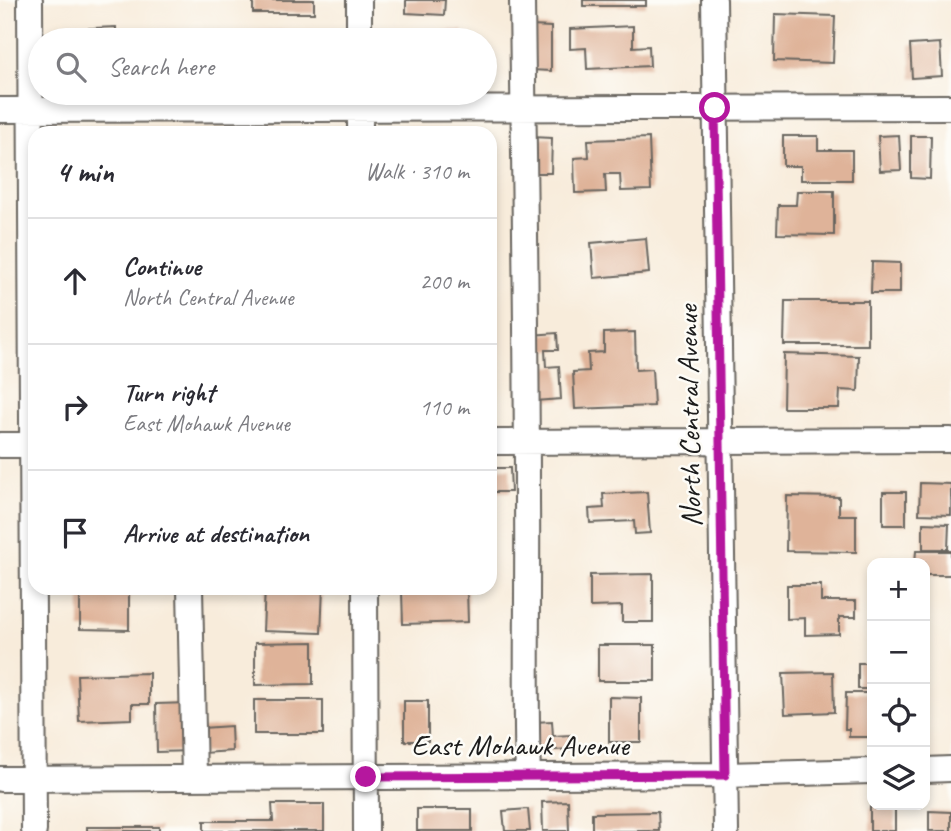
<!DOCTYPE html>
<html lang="en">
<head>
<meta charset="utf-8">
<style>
	:root { --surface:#fff; --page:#f2f2f3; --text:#2b2b33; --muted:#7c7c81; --line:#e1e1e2 }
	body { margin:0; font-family:Caveat,sans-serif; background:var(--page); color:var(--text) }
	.controls { position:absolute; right:21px; bottom:21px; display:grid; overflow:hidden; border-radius:14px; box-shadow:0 4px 10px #0003 }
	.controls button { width:63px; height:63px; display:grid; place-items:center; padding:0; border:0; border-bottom:2px solid var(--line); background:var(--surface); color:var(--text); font:35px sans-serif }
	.stop { position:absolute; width:21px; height:21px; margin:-16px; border:5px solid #b5179e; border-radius:50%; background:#fff }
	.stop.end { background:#b5179e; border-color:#fff; box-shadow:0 2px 7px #0008 }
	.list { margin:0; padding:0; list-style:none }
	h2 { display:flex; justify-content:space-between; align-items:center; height:91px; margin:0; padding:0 28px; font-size:30px }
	h2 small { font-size:23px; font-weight:400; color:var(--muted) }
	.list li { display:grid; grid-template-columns:46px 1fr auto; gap:21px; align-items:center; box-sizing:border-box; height:126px; padding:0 28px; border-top:2px solid var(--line) }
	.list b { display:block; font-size:26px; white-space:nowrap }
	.list p { margin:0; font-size:23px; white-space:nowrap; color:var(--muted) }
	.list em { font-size:23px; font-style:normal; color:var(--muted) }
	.icon { flex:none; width:38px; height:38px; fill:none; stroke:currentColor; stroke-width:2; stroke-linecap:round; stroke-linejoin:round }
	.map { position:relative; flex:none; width:951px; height:831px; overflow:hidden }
	.search { position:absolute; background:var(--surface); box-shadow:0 4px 10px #0003; left:28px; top:28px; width:469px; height:77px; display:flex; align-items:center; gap:18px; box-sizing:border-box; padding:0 24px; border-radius:38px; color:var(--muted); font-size:26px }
	.panel { position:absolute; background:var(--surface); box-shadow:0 4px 10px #0003; left:28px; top:126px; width:469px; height:469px; border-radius:21px }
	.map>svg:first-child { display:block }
	.building { fill:#dfb399 }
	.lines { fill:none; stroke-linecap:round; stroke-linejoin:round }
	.minor-casing { stroke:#69655f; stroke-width:28 }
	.minor { stroke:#fff; stroke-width:24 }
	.route { stroke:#b5179e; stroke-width:9 }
	.labels { text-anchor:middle; stroke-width:5; stroke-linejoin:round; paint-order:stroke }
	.street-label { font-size:30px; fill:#1c1c1c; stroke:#fdfcf7 }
</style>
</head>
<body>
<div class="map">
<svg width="951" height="831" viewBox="0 0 951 831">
	<rect width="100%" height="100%" fill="#fdfcf7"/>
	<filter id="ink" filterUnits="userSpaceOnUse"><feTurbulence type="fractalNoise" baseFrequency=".0143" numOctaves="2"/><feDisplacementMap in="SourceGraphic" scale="14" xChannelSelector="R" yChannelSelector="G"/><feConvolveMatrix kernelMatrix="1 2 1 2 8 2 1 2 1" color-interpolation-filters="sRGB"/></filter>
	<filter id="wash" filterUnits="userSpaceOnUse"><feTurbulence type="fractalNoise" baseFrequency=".00686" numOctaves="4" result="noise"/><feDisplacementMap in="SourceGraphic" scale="28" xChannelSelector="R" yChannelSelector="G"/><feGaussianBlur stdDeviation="1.57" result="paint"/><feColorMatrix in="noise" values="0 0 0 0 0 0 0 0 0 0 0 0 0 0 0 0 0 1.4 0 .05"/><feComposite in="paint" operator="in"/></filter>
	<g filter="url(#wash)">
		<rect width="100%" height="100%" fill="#f8ecdb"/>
		<g id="blocks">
			<!-- building -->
			<path class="building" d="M253,0H314V13H253Z
				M406,0H445L444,15L406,13Z
				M583,0H646V6H583Z
				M775,14L835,16L833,63L774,61Z
				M531,26L551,27V71L531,70Z
				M633,26V47L649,46L650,66L587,69L586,48L570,49V29Z
				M116,27V40H71L70,29Z
				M314,30V40H257V31Z
				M462,30L463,40H400V32Z
				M940,43L942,76L912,78L910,45Z
				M899,135L901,170L880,171L878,136Z
				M783,136H818V150H852V180H801V166H783Z
				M911,136H931L930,179L911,178Z
				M531,137L552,138L551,173H531Z
				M649,138L651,190L621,191L620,174H605L606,192L575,193L574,158L589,157L588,140Z
				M797,191H834V235L777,234L778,205H796Z
				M646,238L649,273L594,278L591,243Z
				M872,262L900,263V293H871Z
				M785,301H868V345H784Z
				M635,332L636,370L652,369L654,406L575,409L573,372L589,371L588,353L604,352V333Z
				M557,333L558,350H545L546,367L559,366L561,399L535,401L531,335Z
				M784,354L859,356L858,391L840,390L839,408H783Z
				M490,468H510L511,492H490Z
				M920,483L951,484V515L919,514Z
				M647,492L650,533L635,534L634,521L590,523L589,509L604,508L603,494Z
				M883,492H906V525H883Z
				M787,496L839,497V515H856V552L786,551Z
				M923,523L949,524L948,549H923Z
				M916,551H951V575H925V563H915Z
				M653,574V622H622V606L590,607V575Z
				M787,585H821V601H856V617H839V634L805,635V618L787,619Z
				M265,588H323L321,633L263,631Z
				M80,589H129V630L80,629Z
				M467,589L468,622L403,624L402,591Z
				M313,642V684L255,685V643Z
				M598,645H655V681H598Z
				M858,663H872V689H858Z
				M833,672L834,712L785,714L783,673Z
				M149,673V704H132V719L79,721L77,675Z
				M846,693H872V737H849V729H845Z
				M609,697L641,698V742H609Z
				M254,700H323V734H254Z
				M404,701H428V741H404Z
				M191,703L192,751L157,752L156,704Z
				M552,721L553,736L571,735L572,749L537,751L535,722Z
				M231,726L232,751L203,753L202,728Z
				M568,801L569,831H543L542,802Z
				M272,804H324V831H204V821H273Z
				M870,807H895V831H870Z
				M417,809H472V831H417Z
				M528,809L530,831H505L503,811Z
				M929,811L951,812V831H929Z
				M658,812L659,831H592V813Z
				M87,827H159V831H87Z"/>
		</g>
	</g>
	<g filter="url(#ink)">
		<use href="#blocks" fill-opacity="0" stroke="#69655f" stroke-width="2"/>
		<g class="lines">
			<!-- minor casing -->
			<g class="minor-casing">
				<path id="minor" d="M30,0L34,831
					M359,0V40
					M522,0C524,167 527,333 527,500C528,592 525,684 528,776
					M714,0L726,831
					M360,93V133
					M0,110L951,107
					M490,442L951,440
					M0,445H35
					M190,588L194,778
					M365,588L366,831
					M925,770L951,769
					M0,779L725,775L872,771"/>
			</g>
			<!-- minor -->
			<use href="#minor" class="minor"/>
		</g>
	</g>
	<g class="lines" filter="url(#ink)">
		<!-- route -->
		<path class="route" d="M366,777L725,775L715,108"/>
	</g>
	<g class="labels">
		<!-- street labels -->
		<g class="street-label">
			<text transform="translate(689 416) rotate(-91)" y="10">North Central Avenue</text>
			<text x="520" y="755">East Mohawk Avenue</text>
		</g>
	</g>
</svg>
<div class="controls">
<button>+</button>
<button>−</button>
<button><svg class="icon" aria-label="locate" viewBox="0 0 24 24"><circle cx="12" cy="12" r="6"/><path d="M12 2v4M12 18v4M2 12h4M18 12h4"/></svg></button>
<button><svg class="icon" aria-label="layers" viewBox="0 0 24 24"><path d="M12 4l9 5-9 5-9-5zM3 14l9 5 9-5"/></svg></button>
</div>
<div class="stop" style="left:715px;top:108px"></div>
<div class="stop end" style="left:366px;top:777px"></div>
<div class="search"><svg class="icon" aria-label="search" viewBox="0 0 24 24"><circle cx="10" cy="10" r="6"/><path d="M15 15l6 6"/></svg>Search here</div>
<section class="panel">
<h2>4 min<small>Walk · 310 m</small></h2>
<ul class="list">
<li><svg class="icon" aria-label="ahead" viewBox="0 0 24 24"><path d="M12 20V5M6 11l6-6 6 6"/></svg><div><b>Continue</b><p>North Central Avenue</p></div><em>200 m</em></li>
<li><svg class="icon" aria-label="right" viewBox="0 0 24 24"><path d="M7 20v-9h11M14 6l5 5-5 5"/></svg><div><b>Turn right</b><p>East Mohawk Avenue</p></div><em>110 m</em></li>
<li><svg class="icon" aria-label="arrive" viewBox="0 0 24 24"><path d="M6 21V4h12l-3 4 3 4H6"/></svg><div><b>Arrive at destination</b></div></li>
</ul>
</section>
</div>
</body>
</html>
